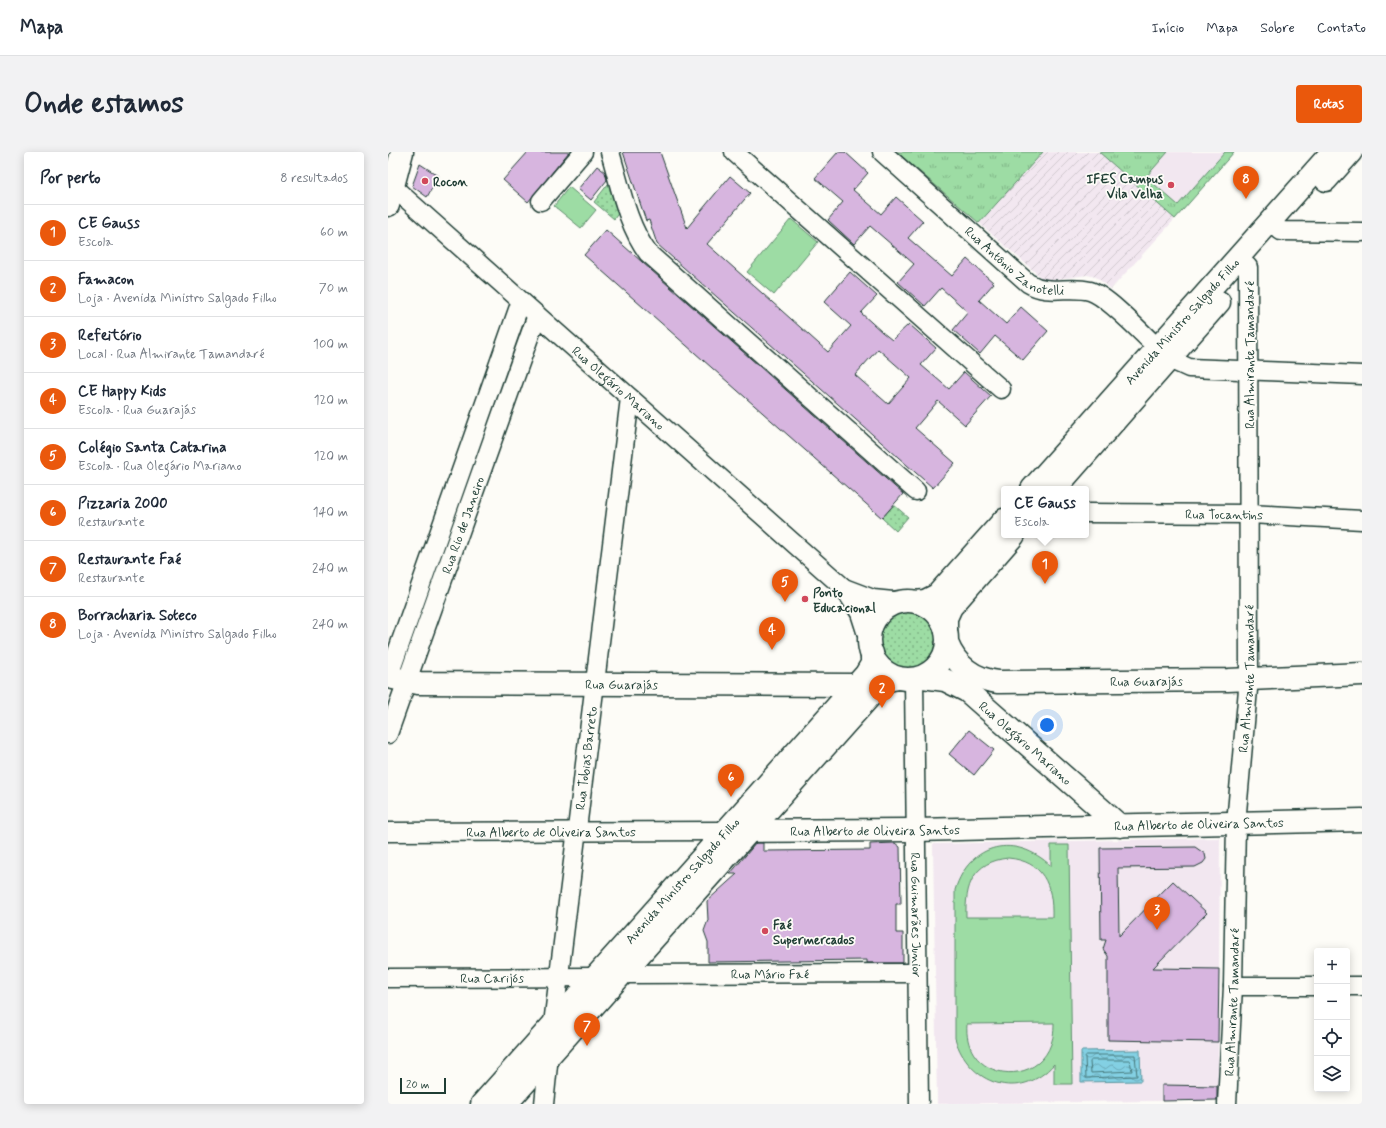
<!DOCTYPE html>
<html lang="pt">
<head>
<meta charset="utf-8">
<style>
	:root { --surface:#fff; --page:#f2f2f3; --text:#1f2937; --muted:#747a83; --line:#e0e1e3; --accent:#ea580c }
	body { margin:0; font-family:Mynerve,sans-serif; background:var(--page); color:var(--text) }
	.controls { position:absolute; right:12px; bottom:12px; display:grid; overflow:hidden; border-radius:4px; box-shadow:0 2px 10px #0003 }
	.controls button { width:36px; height:36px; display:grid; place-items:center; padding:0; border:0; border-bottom:1px solid var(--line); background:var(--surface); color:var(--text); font:20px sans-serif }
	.scale { position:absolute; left:12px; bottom:10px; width:46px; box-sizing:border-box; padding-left:4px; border:2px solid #1f3d34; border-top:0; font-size:11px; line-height:14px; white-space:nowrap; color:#1f3d34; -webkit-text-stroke:3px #fdfcf7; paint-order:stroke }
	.you { position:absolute; left:659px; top:573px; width:14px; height:14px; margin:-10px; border:3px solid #fff; border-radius:50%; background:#1a73e8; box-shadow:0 0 0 6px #1a73e833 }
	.badge { display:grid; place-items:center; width:26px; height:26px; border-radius:50%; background:var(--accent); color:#fff; font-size:13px; font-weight:700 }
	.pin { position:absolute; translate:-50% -33px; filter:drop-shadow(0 1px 2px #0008) }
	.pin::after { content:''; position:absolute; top:21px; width:14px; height:12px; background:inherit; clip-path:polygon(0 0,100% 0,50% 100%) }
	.popup { position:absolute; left:613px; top:334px; width:88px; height:52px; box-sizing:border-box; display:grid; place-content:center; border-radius:4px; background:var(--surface); filter:drop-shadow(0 1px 3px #0005); font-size:13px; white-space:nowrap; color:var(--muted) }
	.popup b { font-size:15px; color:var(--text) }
	.popup::after { content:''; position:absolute; left:50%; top:100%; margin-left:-8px; border:8px solid transparent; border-top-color:var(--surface) }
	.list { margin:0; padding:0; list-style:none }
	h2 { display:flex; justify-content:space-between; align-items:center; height:52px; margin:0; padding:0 16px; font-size:17px }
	h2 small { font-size:13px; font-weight:400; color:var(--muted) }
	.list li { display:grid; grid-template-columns:26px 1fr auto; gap:12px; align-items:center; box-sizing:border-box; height:56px; padding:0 16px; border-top:1px solid var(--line) }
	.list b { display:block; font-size:15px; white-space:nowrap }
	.list p { margin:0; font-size:13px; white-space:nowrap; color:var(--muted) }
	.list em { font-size:13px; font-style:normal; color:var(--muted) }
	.icon { flex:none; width:22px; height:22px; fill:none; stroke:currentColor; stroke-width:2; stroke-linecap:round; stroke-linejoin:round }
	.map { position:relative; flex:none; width:974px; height:952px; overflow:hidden; border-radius:4px }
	header { display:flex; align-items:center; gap:24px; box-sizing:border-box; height:56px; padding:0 20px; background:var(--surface); border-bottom:1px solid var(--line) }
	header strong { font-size:19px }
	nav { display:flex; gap:22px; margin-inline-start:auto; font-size:14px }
	.intro { display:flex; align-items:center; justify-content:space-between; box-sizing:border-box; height:96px; padding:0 24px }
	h1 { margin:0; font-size:28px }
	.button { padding:10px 18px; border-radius:4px; background:var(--accent); color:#fff; font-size:14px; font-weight:700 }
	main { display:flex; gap:24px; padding:0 24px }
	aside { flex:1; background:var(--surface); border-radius:4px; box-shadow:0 2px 10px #0003 }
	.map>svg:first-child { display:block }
	.built { fill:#f2e7f0 }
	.industrial { fill:url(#industrial-furrows) }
	.grass { fill:url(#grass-tufts); stroke:#5e8c6c }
	.park { fill:url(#park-dots); stroke:#5e8c6c }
	.pitch { fill:#9ddca4; stroke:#5e8c6c; fill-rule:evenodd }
	.water { fill:url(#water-waves); stroke:#5b959d }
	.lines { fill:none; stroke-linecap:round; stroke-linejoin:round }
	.shore { stroke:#47787a; stroke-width:1 }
	.building { fill:#d7b5df; stroke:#1f3d34; fill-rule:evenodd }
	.street-casing { stroke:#1f3d34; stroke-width:21 }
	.secondary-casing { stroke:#1f3d34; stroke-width:25 }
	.street { stroke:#fdfcf7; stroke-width:18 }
	.secondary { stroke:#fdfcf7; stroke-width:22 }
	.poi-dot { fill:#d1495b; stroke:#fdfcf7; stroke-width:1.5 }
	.labels { text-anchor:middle; stroke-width:3.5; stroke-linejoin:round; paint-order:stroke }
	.poi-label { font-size:13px; font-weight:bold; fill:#1f3d34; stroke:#fdfcf7; text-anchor:start }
	.street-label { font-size:13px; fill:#1f3d34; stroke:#fdfcf7 }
</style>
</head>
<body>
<header>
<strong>Mapa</strong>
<nav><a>Início</a><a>Mapa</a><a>Sobre</a><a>Contato</a></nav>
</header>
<div class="intro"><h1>Onde estamos</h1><a class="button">Rotas</a></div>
<main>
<aside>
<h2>Por perto<small>8 resultados</small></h2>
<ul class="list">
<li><span class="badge">1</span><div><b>CE Gauss</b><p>Escola</p></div><em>60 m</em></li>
<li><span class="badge">2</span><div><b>Famacon</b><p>Loja · Avenida Ministro Salgado Filho</p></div><em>70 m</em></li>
<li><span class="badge">3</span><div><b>Refeitório</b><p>Local · Rua Almirante Tamandaré</p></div><em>100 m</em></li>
<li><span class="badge">4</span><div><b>CE Happy Kids</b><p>Escola · Rua Guarajás</p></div><em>120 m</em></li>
<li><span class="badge">5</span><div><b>Colégio Santa Catarina</b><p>Escola · Rua Olegário Mariano</p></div><em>120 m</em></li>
<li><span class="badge">6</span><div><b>Pizzaria 2000</b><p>Restaurante</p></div><em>140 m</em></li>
<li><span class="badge">7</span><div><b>Restaurante Faé</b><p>Restaurante</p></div><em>240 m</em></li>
<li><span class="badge">8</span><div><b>Borracharia Soteco</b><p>Loja · Avenida Ministro Salgado Filho</p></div><em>240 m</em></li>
</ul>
</aside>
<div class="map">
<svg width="974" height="952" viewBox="0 0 974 952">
	<defs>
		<pattern id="industrial-furrows" width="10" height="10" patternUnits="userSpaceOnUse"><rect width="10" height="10" fill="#f2e7f0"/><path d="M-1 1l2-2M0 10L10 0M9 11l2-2" fill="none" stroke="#cfc7ce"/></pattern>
		<pattern id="grass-tufts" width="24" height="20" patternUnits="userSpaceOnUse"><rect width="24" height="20" fill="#9ddca4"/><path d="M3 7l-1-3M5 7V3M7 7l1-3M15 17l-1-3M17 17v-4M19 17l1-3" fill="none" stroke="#7fb486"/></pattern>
		<pattern id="park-dots" width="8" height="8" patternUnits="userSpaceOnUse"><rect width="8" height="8" fill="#9ddca4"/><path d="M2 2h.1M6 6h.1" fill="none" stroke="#7fb486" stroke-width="1.8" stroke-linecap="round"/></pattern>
		<pattern id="water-waves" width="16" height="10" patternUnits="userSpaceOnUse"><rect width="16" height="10" fill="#83d0e3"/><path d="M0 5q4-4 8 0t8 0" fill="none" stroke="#6baab9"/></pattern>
	</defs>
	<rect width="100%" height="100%" fill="#fdfcf7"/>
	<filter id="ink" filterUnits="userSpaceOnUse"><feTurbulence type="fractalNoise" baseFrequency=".025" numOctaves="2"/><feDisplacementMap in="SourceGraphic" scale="8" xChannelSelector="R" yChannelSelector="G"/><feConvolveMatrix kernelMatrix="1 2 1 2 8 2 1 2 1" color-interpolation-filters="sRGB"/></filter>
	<g filter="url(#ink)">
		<!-- built -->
		<path class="built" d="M711,0H846L787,67Z
			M832,686L830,948L549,952L545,692Z"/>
		<!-- industrial -->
		<path class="industrial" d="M655,0H711L787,67L723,137L708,125L699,123L662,128L655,127L591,71Z"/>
		<!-- grass -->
		<path class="grass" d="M509,0H655L591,71Z
			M711,0H780L758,25L790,53L837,0H846L787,67Z"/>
		<!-- park -->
		<path class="park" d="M224,27L232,59L226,67L206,50Z
			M124,195L129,196L17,512H12Z
			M506,353L520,365L508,379L494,366Z
			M487 489a33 33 0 1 1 66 0a33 33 0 1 1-66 0Z"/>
		<!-- pitch -->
		<path class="pitch" d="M181,35L208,58L193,76L166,54Z
			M403,67L430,90L386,143L359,120Z
			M663,693H681L684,932H666V912C632,951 580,932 567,886V738C582,690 628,681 663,714ZM620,706C655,709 665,733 664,765H578C577,733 585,710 620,706ZM666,871C668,939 574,935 579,872Z"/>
		<!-- water -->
		<path class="water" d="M752,898L753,929L693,930V899Z"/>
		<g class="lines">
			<!-- shore -->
			<path class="shore" d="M699,903H747L749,924L698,926L697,905Z
				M704,908H742L744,919L703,921L702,910Z"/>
		</g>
		<!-- building -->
		<path class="building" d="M140,0H181L140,50L115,28Z
			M235,0H272L299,76L342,24L362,41L319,92L440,200L463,174L436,150L462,120L489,144L473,161L494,180L504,188L521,172L548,196L533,213L561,237L576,220L603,244L577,273L550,249L527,276L567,311L545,336L269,92L261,68L258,69ZM490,197L523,226L500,252L467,223Z
			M450,0H457L480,21L465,38L493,62L508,45L535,69L520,86L564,124L579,107L606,131L591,148L618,172L633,155L660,179L635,208L607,184L592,202L565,178L580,160L553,136L537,154L510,130L526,112L482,74L466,92L440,68L455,50L427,26Z
			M32,12L51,24L39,45L24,34Z
			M209,14L217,20L219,28L203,48L190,37Z
			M218,78L515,342L494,366L196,103Z
			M581,578L606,598L586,623L561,602Z
			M368,691H375V699L482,698V692L507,691L512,695L513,752H508V781H515V811H479V808L320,810V790L316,779L320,768L319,749L349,722H342Z
			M807,695L817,702L818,707L815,711L807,715L730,716L731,784L785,729L819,761L765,816L831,817L830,890L720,888V804L715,797L718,788H713L712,696Z
			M774,933L829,934V948L774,949Z"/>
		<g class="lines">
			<!-- street casing -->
			<g class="street-casing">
				<g id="street">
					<path d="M222,0C232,33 239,73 260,101L528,339"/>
					<path d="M346,0L613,237"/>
					<path id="s1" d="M494,0L640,131C661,144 680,133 702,139C721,144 764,192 781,207L801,216L974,223"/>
					<path id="s2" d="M5,35L456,436L472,461L481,489"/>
					<path d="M153,49L195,0"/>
					<path d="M882,69L893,79L974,80"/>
					<path id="s3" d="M698,361L862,362L974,368"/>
					<path d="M456,436L485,447L515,450"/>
					<path d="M0,526L133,149"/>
					<path id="s4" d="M526,527L531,952"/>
					<path id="s5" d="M0,582L149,163"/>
					<path id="s6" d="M0,680L337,679"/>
					<path id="s7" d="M234,822L529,821"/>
					<path id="s8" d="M0,826L207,825"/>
					<path d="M845,834H929"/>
					<path d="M959,834H974"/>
					<path id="s9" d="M165,872L242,246"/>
					<path d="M156,952L161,903"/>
					<path id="s10" d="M839,952L845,834L848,671L861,526L860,115L850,106"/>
				</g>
			</g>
			<!-- secondary casing -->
			<g class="secondary-casing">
				<g id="secondary">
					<path d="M938,28L963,0"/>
					<path d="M0,53L14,0"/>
					<path id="s11" d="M644,337L944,0"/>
					<path d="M667,337L831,150"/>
					<circle cx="520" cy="488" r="39"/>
					<path d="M528,450L537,449L549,443L616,368"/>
					<path d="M558,479V466L563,455L626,383"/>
					<path id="s12" d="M559,491C568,514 586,527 610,530L840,528L974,522"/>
					<path id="s13" d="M0,525L30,531L467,533"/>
					<path id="s14" d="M535,525L557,528L579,539L732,674"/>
					<path id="s15" d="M337,679L528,678L974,668"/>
					<path id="s16" d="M94,952L478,522L484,512V501"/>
					<path d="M118,952L492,533L500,528L510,526"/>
				</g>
			</g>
			<!-- street -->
			<use href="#street" class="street"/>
			<!-- secondary -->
			<use href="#secondary" class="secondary"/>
		</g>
	</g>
	<!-- markers -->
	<g class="poi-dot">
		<circle cx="37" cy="29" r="4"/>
		<circle cx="783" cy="33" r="4"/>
		<circle cx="417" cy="447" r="4"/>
		<circle cx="377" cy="779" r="4"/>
	</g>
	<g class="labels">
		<!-- poi labels -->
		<g class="poi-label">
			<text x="775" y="31" text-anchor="end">IFES Campus<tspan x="775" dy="15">Vila Velha</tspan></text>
			<text x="45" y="34">Rocon</text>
			<text x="425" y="445">Ponto<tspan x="425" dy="15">Educacional</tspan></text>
			<text x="385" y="777">Faé<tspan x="385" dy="15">Supermercados</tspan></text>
		</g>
		<!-- street labels -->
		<g class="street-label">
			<text dy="5" stroke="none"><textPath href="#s1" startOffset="174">Rua Antônio Zanotelli</textPath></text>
			<text dy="5" stroke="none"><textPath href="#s11" startOffset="225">Avenida Ministro Salgado Filho</textPath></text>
			<text transform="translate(861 203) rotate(-90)" y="5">Rua Almirante Tamandaré</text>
			<text dy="5" stroke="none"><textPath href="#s2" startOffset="302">Rua Olegário Mariano</textPath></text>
			<text dy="5" stroke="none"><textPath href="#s3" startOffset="138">Rua Tocantins</textPath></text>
			<text dy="5" stroke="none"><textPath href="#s5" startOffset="222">Rua Rio de Janeiro</textPath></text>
			<text dy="5" stroke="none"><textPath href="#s10" startOffset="426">Rua Almirante Tamandaré</textPath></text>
			<text dy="5" stroke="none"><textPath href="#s12" startOffset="216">Rua Guarajás</textPath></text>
			<text dy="5" stroke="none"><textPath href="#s13" startOffset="234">Rua Guarajás</textPath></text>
			<text dy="5" stroke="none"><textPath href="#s14" startOffset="125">Rua Olegário Mariano</textPath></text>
			<text dy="5" stroke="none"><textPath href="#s9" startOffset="268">Rua Tobias Barreto</textPath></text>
			<text dy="5" stroke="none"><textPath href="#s15" startOffset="474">Rua Alberto de Oliveira Santos</textPath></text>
			<text dy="5" stroke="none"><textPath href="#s15" startOffset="150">Rua Alberto de Oliveira Santos</textPath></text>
			<text dy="5" stroke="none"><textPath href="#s6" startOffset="163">Rua Alberto de Oliveira Santos</textPath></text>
			<text dy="5" stroke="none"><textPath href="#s16" startOffset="300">Avenida Ministro Salgado Filho</textPath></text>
			<text dy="5" stroke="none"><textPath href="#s4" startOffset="236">Rua Guimarães Junior</textPath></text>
			<text dy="5" stroke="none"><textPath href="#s7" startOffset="148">Rua Mário Faé</textPath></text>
			<text dy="5" stroke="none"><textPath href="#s8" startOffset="104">Rua Carijós</textPath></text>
			<text dy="5" stroke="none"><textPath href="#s10" startOffset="102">Rua Almirante Tamandaré</textPath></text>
		</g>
	</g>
</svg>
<div class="controls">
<button>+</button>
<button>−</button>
<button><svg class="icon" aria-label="locate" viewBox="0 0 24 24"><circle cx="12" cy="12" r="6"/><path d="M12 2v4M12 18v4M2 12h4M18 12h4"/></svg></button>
<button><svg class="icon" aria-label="layers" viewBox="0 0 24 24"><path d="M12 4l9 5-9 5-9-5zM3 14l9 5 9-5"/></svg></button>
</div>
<div class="scale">20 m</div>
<div class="you"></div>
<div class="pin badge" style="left:657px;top:432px">1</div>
<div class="popup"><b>CE Gauss</b>Escola</div>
<div class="pin badge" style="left:494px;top:556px">2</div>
<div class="pin badge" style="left:769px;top:778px">3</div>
<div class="pin badge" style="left:384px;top:498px">4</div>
<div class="pin badge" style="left:397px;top:450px">5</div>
<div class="pin badge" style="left:343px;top:645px">6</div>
<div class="pin badge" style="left:199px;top:894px">7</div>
<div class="pin badge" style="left:858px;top:47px">8</div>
</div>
</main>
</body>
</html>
